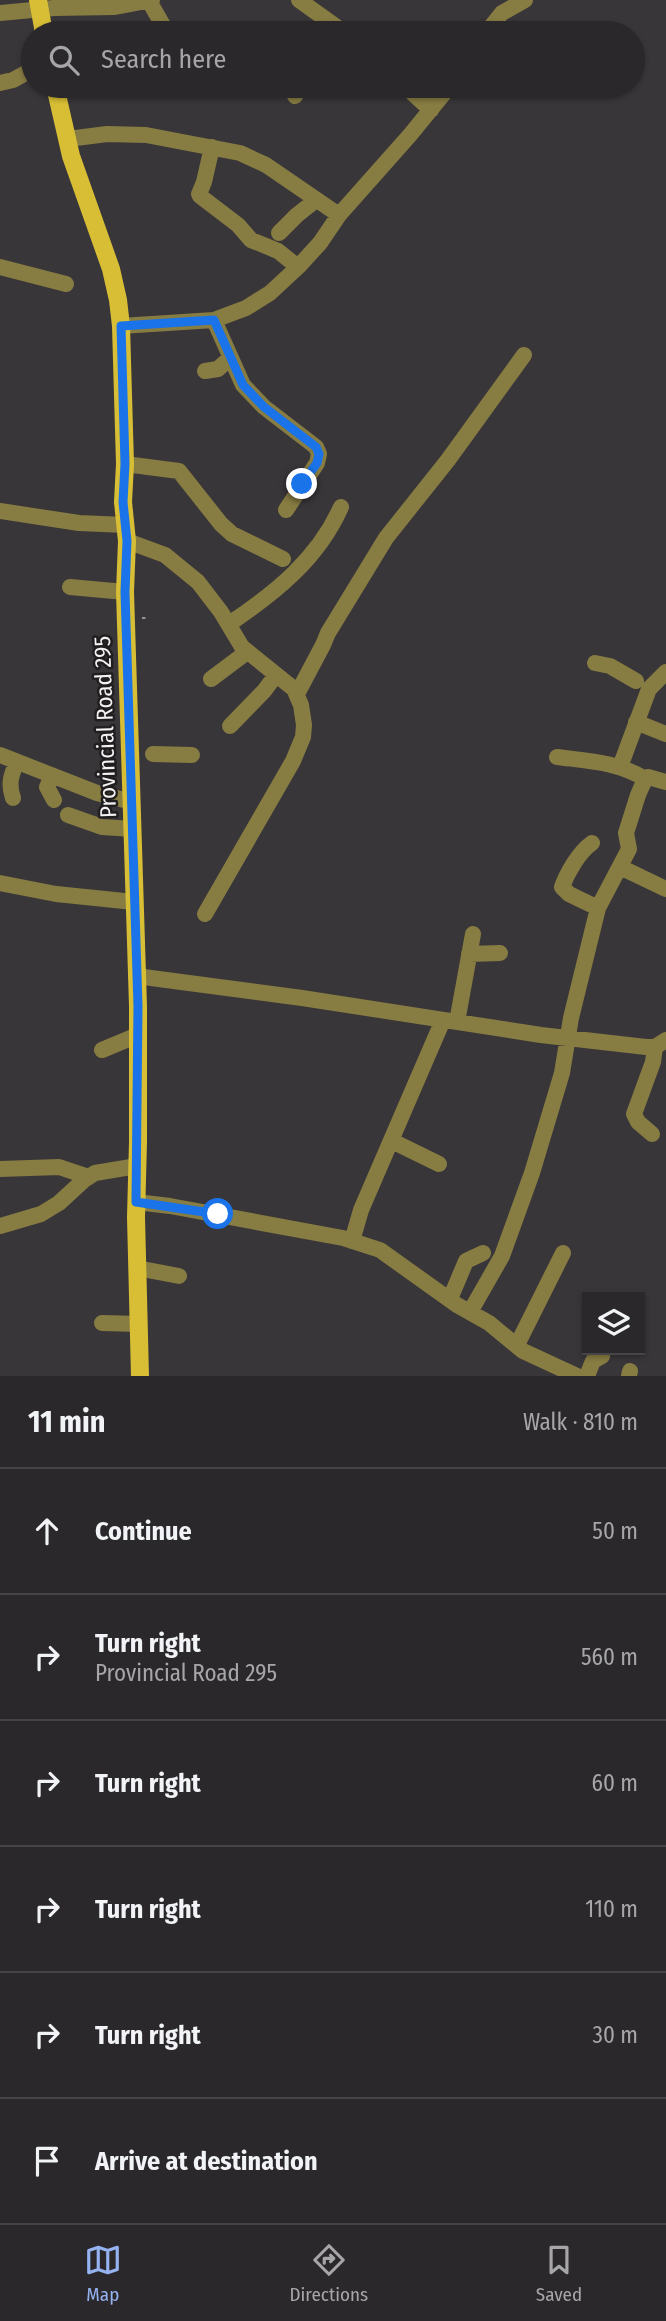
<!DOCTYPE html>
<html lang="en">
<head>
<meta charset="utf-8">
<style>
	:root { --surface:#2b282b; --page:#333033; --text:#f1f3f6; --muted:#a6a6a9; --line:#474447; --accent:#95b2f1 }
	body { margin:0; font-family:"Fira Sans Condensed",sans-serif; background:var(--page); color:var(--text) }
	.controls { position:absolute; right:21px; bottom:21px; display:grid; overflow:hidden; border-radius:0px; box-shadow:0 2px 5px #0004 }
	.controls button { width:63px; height:63px; display:grid; place-items:center; padding:0; border:0; border-bottom:2px solid var(--line); background:var(--surface); color:var(--text); font:35px sans-serif }
	.stop { position:absolute; width:21px; height:21px; margin:-16px; border:5px solid #1a73e8; border-radius:50%; background:#fff }
	.stop.end { background:#1a73e8; border-color:#fff; box-shadow:0 2px 7px #0008 }
	.list { margin:0; padding:0; list-style:none }
	h2 { display:flex; justify-content:space-between; align-items:center; height:91px; margin:0; padding:0 28px; font-size:30px }
	h2 small { font-size:23px; font-weight:400; color:var(--muted) }
	.list li { display:grid; grid-template-columns:46px 1fr auto; gap:21px; align-items:center; box-sizing:border-box; height:126px; padding:0 28px; border-top:2px solid var(--line) }
	.list b { display:block; font-size:26px; white-space:nowrap }
	.list p { margin:0; font-size:23px; white-space:nowrap; color:var(--muted) }
	.list em { font-size:23px; font-style:normal; color:var(--muted) }
	.icon { flex:none; width:38px; height:38px; fill:none; stroke:currentColor; stroke-width:2; stroke-linecap:round; stroke-linejoin:round }
	.map { position:relative; flex:none; width:666px; height:1376px; overflow:hidden }
	.search { position:absolute; background:var(--surface); box-shadow:0 2px 5px #0004; left:21px; right:21px; top:21px; height:77px; display:flex; align-items:center; gap:18px; box-sizing:border-box; padding:0 24px; border-radius:38px; color:var(--muted); font-size:26px }
	.sheet { height:847px; background:var(--surface) }
	nav { display:flex; justify-content:space-around; align-items:center; box-sizing:border-box; height:98px; border-top:2px solid var(--line); background:var(--surface); font-size:19px; color:var(--muted) }
	nav a { display:grid; justify-items:center; gap:4px }
	nav .on { color:var(--accent) }
	.map>svg:first-child { display:block }
	.lines { fill:none; stroke-linecap:round; stroke-linejoin:round }
	.path { stroke:#959395; stroke-width:2; stroke-dasharray:3.5 3.5; stroke-linecap:butt }
	.minor { stroke:#877c42; stroke-width:16 }
	.major { stroke:#d7be35; stroke-width:18 }
	.route { stroke:#1a73e8; stroke-width:9 }
	.labels { text-anchor:middle; stroke-width:5; stroke-linejoin:round; paint-order:stroke }
	.street-label { font-size:23px; fill:#f4f2f3; stroke:#201e1f }
</style>
</head>
<body>
<div class="map">
<svg width="666" height="1376" viewBox="0 0 666 1376">
	<rect width="100%" height="100%" fill="#393639"/>
	<g class="lines">
		<!-- path -->
		<path class="path" d="M142,618H148"/>
		<!-- minor -->
		<path class="minor" d="M299,0L345,33
			M149,1L164,27L171,33
			M0,13L54,8L115,7L152,0
			M486,33L502,13L525,0
			M0,83L13,80L33,69
			M405,86L431,110
			M295,96L300,86
			M68,139L107,134L146,135L240,153L266,165L339,215
			M212,147L204,182L199,194L200,196L238,225L251,240L278,251L298,267
			M279,233L297,215L316,200
			M0,267L66,284
			M214,320L243,385L264,407L316,447L319,454L317,463L286,510
			M121,326L214,320L246,308L270,293L298,267L320,243L339,215L410,135L450,86
			M205,371L218,369L230,358
			M125,464L179,471L221,524L232,534L283,559
			M0,511L79,523L125,525
			M127,541L165,555L198,582L221,612L242,647L294,689L301,705L304,725L303,737L293,761L205,914
			M70,587L125,592
			M229,624C275,593 318,559 341,507
			M595,663L610,666L636,681
			M211,679L247,652
			M297,694L323,645L328,633L386,538L448,460L524,355
			M636,722L666,734
			M230,726L264,691L276,675
			M153,754L192,755
			M0,755L97,793L132,802
			M557,757C588,761 618,762 645,779
			M620,767L649,689L666,672
			M52,776L47,787L54,800
			M13,798C8,784 11,775 17,762
			M68,815L102,827L133,829
			M592,843C579,852 567,873 562,887L569,894L598,908
			M620,867L666,889
			M0,883L56,894L134,902
			M469,954L500,953
			M136,976L302,998L541,1035L646,1047H655L666,1040
			M457,1022L473,934
			M102,1050L138,1035
			M652,1134L638,1122L634,1114L653,1062L655,1047
			M392,1141L439,1164
			M0,1169L59,1167L89,1177
			M136,1202L170,1206L343,1238L380,1250L457,1305L489,1323L523,1351L577,1376
			M0,1226L41,1214L59,1203L84,1180L95,1173L137,1166
			M352,1241L361,1210L443,1020
			M137,1268L179,1276
			M450,1299L466,1261L483,1253
			M470,1312L502,1256L532,1173L562,1073L571,1018L598,908L629,849L626,833L638,795L645,779L648,777L666,782
			M102,1323L139,1324
			M517,1345L563,1253
			M587,1376L593,1361L602,1356
			M629,1376L630,1371"/>
		<!-- major -->
		<path class="major" d="M38,0L44,33
			M55,86L71,156L111,269L118,300L121,326L125,464L123,502L127,541L125,592L138,1006V1142L136,1217L140,1376"/>
	</g>
	<g class="lines">
		<!-- route -->
		<path class="route" d="M218,1214L136,1202L138,1006L125,592L127,541L123,502L125,464L121,326L214,320L243,385L264,407L316,447L319,454L317,463L302,484"/>
	</g>
	<g class="labels">
		<!-- street labels -->
		<g class="street-label">
			<text transform="translate(105 727) rotate(-92)" y="8">Provincial Road 295</text>
		</g>
	</g>
</svg>
<div class="controls">
<button><svg class="icon" aria-label="layers" viewBox="0 0 24 24"><path d="M12 4l9 5-9 5-9-5zM3 14l9 5 9-5"/></svg></button>
</div>
<div class="stop" style="left:218px;top:1214px"></div>
<div class="stop end" style="left:302px;top:484px"></div>
<div class="search"><svg class="icon" aria-label="search" viewBox="0 0 24 24"><circle cx="10" cy="10" r="6"/><path d="M15 15l6 6"/></svg>Search here</div>
</div>
<section class="sheet">
<h2>11 min<small>Walk · 810 m</small></h2>
<ul class="list">
<li><svg class="icon" aria-label="ahead" viewBox="0 0 24 24"><path d="M12 20V5M6 11l6-6 6 6"/></svg><div><b>Continue</b></div><em>50 m</em></li>
<li><svg class="icon" aria-label="right" viewBox="0 0 24 24"><path d="M7 20v-9h11M14 6l5 5-5 5"/></svg><div><b>Turn right</b><p>Provincial Road 295</p></div><em>560 m</em></li>
<li><svg class="icon" aria-label="right" viewBox="0 0 24 24"><path d="M7 20v-9h11M14 6l5 5-5 5"/></svg><div><b>Turn right</b></div><em>60 m</em></li>
<li><svg class="icon" aria-label="right" viewBox="0 0 24 24"><path d="M7 20v-9h11M14 6l5 5-5 5"/></svg><div><b>Turn right</b></div><em>110 m</em></li>
<li><svg class="icon" aria-label="right" viewBox="0 0 24 24"><path d="M7 20v-9h11M14 6l5 5-5 5"/></svg><div><b>Turn right</b></div><em>30 m</em></li>
<li><svg class="icon" aria-label="arrive" viewBox="0 0 24 24"><path d="M6 21V4h12l-3 4 3 4H6"/></svg><div><b>Arrive at destination</b></div></li>
</ul>
</section>
<nav>
<a class="on"><svg class="icon" aria-label="map" viewBox="0 0 24 24"><path d="M3 6l6-2 6 2 6-2v14l-6 2-6-2-6 2zM9 4v14M15 6v14"/></svg>Map</a>
<a><svg class="icon" aria-label="directions" viewBox="0 0 24 24"><path d="M12 3l9 9-9 9-9-9zM9 14v-3h6M13 9l2 2-2 2"/></svg>Directions</a>
<a><svg class="icon" aria-label="saved" viewBox="0 0 24 24"><path d="M7 4h10v16l-5-4-5 4z"/></svg>Saved</a>
</nav>
</body>
</html>
